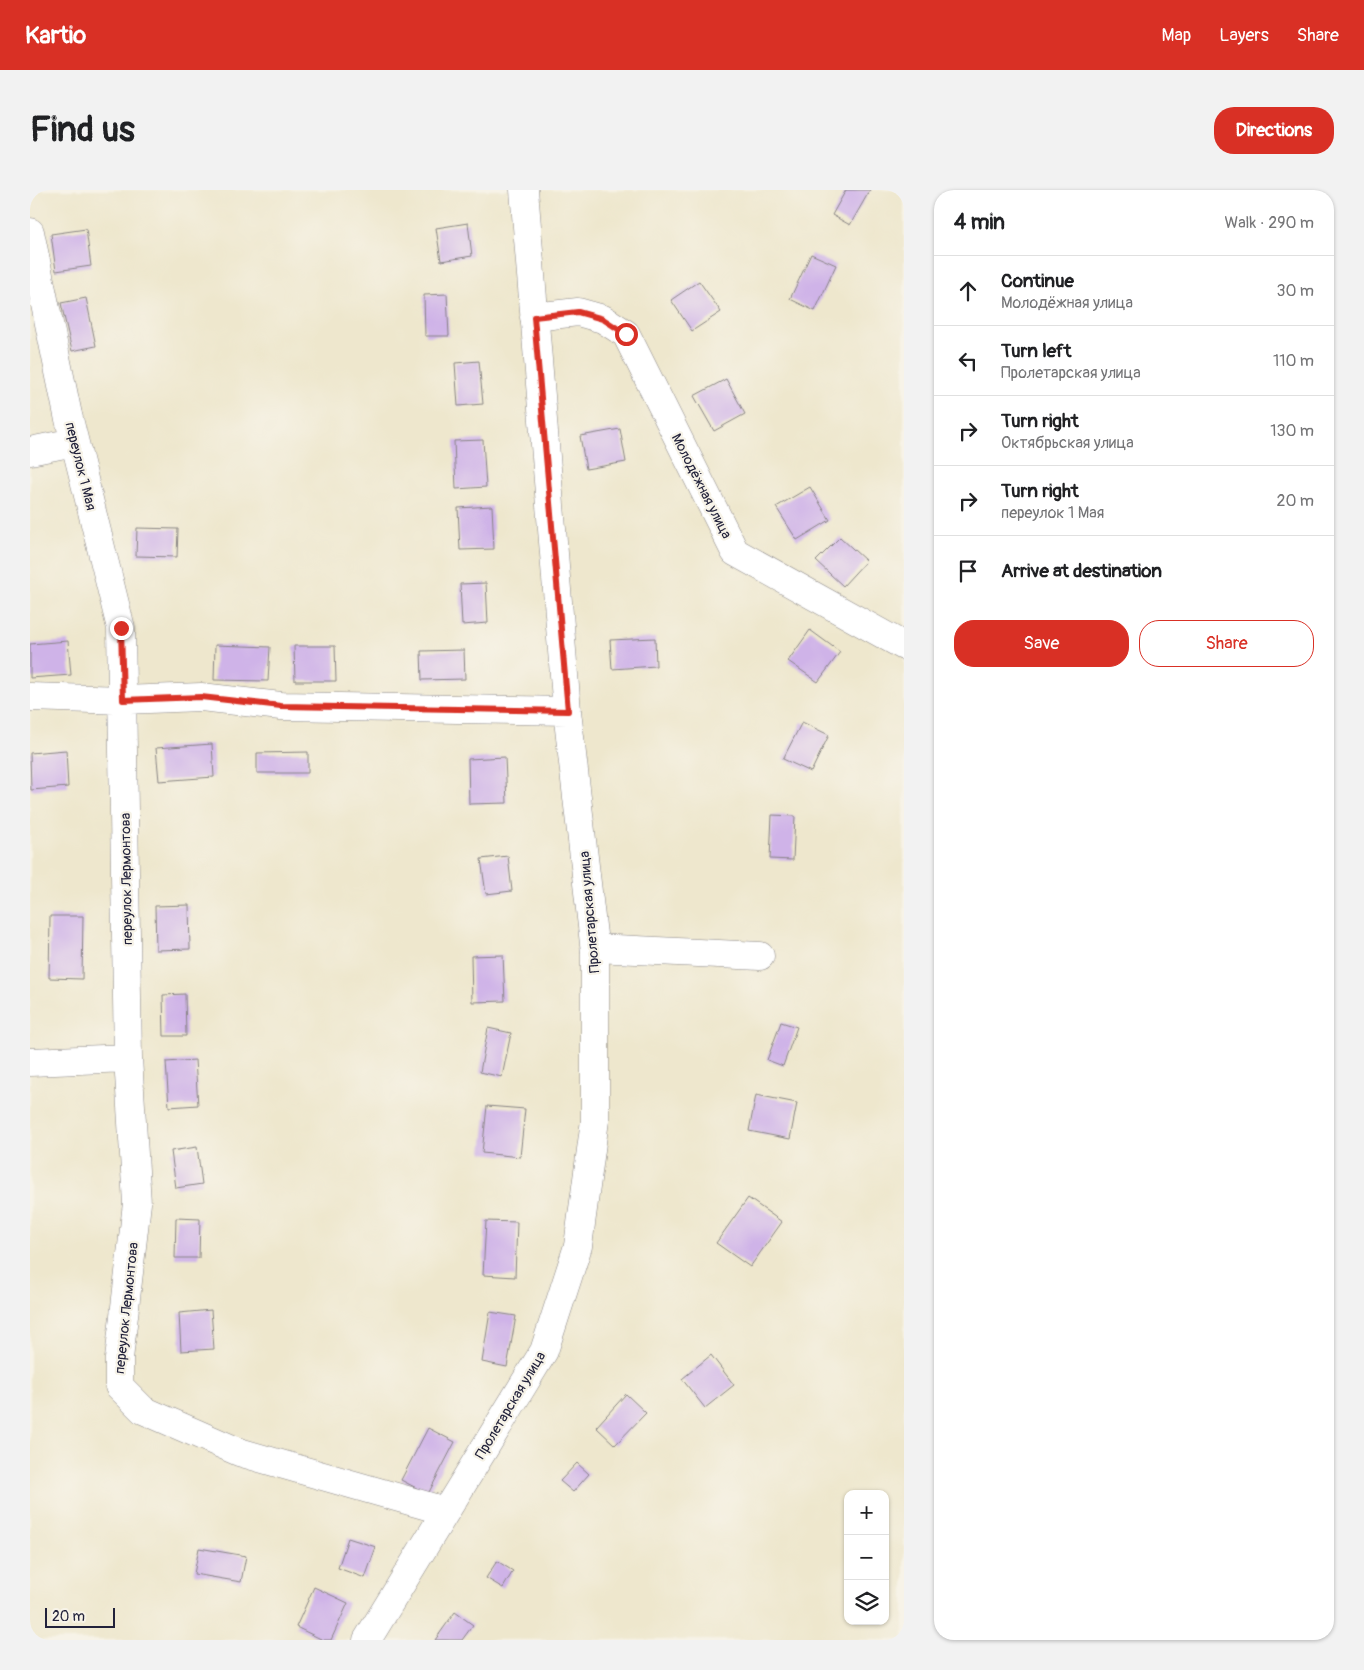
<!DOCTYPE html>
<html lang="en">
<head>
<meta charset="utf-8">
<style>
	:root { --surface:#fff; --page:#f2f2f2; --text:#202124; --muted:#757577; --line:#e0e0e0; --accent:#d93025 }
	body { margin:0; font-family:Pangolin,sans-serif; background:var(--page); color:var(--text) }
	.controls { position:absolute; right:15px; bottom:15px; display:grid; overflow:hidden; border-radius:10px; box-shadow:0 1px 4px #0004 }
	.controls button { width:45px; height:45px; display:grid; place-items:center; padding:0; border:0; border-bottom:1px solid var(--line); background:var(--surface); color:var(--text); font:25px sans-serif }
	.scale { position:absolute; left:15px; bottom:12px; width:70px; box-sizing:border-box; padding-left:5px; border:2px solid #22223b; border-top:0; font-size:14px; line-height:18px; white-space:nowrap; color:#22223b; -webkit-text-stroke:4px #f7f3e8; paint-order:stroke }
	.stop { position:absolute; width:15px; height:15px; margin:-11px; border:4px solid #d93025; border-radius:50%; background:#fff }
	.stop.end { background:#d93025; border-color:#fff; box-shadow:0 1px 5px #0008 }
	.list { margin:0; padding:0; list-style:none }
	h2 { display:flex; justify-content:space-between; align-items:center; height:65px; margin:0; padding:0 20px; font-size:21px }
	h2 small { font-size:16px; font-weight:400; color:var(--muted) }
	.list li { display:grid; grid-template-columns:32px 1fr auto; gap:15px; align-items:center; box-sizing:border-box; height:70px; padding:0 20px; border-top:1px solid var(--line) }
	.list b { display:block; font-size:19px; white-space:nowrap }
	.list p { margin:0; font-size:16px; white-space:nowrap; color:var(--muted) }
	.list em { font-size:16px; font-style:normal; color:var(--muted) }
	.actions { display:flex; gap:10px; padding:15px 20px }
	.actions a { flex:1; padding:11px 0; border:1px solid var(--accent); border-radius:20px; text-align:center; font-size:18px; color:var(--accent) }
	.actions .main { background:var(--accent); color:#fff }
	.icon { flex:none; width:28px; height:28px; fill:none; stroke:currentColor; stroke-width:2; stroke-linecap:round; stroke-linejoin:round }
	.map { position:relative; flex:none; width:874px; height:1450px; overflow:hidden; border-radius:20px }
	header { display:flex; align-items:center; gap:30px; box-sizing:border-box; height:70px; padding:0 25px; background:var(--accent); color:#fff }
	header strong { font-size:24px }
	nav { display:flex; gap:28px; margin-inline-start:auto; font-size:18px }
	.intro { display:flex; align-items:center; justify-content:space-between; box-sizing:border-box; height:120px; padding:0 30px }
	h1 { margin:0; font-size:35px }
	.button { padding:12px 22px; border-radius:20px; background:var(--accent); color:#fff; font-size:18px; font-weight:700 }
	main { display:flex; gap:30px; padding:0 30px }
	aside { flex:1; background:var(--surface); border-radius:20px; box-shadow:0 1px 4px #0004 }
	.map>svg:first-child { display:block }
	.building { fill:#cfb3e8 }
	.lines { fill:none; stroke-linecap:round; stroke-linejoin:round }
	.minor-casing { stroke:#888484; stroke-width:29 }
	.minor { stroke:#fff; stroke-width:28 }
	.route { stroke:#d93025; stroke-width:6 }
	.labels { text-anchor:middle; stroke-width:4.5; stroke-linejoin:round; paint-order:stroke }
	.street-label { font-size:14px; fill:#22223b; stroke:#f7f3e8 }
</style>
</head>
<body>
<header>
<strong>Kartio</strong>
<nav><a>Map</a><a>Layers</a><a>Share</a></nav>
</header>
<div class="intro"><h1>Find us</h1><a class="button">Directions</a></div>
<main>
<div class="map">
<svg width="874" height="1450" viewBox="0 0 874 1450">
	<rect width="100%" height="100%" fill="#f7f3e8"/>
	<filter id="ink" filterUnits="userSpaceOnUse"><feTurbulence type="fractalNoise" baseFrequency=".02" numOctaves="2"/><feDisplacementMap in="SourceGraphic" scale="10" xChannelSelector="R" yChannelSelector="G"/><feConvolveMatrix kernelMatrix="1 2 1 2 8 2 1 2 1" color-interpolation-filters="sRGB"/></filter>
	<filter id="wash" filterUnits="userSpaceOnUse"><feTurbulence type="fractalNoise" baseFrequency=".0096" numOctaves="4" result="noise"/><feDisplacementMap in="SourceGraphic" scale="20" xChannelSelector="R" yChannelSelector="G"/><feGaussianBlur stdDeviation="1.12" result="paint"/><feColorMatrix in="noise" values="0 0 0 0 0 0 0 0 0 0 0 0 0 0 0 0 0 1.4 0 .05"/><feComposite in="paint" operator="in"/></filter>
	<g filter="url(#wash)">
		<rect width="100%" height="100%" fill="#eee7cd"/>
		<g id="blocks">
			<!-- building -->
			<path class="building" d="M816,0H840L820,35L802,25Z
				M438,33L442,66L411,71L406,38Z
				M56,39L61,76L26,81L21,44Z
				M781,64L806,75L785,121L760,109Z
				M669,91L691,122L662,141L641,110Z
				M417,104L419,146H395L394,105Z
				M56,108L66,156L42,161L31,113Z
				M449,171L453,214L428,216L425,173Z
				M696,189L715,224L684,241L664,206Z
				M590,239L596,272L556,279L550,246Z
				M453,250L456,297L426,299L424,251Z
				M780,297L800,330L767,350L746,317Z
				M462,316L464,359L430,360L428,318Z
				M107,338L148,339L147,367L106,366Z
				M810,347L836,371L813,396L786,371Z
				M456,393L458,433L432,435L430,394Z
				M780,440L810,462L788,492L758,471Z
				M625,448L626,476L582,479L580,450Z
				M38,451L41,485L0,488V454Z
				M185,455L240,457L238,491L184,490Z
				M264,456H305L306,491H265Z
				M434,460L435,489L392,490L391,461Z
				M772,532L799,545L781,582L753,569Z
				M182,554L184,587L129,591L126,558Z
				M36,560L38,597L1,600L0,563Z
				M278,562V583H227V563Z
				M475,567L477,613L439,614L438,569Z
				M742,625L765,626L763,670L740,669Z
				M478,666L482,701L456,704L451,669Z
				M159,715L160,759L126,760L125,716Z
				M20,726H53L52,789L19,788Z
				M473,765L475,811L442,812L441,766Z
				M155,804L156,846H134L133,805Z
				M751,832L767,837L753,876L737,870Z
				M458,838L481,843L472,887L450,882Z
				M165,870L168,915L139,917L136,872Z
				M726,905L767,913L760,949L719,941Z
				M457,916L495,919L490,967L452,963Z
				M167,957L172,994L146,998L141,961Z
				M718,1008L752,1032L720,1077L686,1053Z
				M146,1028L170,1029L169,1068H145Z
				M456,1031L487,1032L485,1087L453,1085Z
				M181,1120L184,1159L151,1161L149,1123Z
				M460,1122L486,1126L477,1177L452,1172Z
				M681,1165L704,1195L675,1218L652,1189Z
				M596,1204L616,1223L585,1255L566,1237Z
				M398,1238L425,1252L398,1304L371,1290Z
				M547,1273L559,1284L543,1302L530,1291Z
				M318,1348L346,1357L335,1388L308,1378Z
				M169,1358L216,1366L211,1392L164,1384Z
				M467,1371L483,1381L473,1398L456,1388Z
				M284,1397L318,1413L301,1450H293L266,1437Z
				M425,1422L443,1435L432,1450H405Z"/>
		</g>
	</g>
	<g filter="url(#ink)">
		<use href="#blocks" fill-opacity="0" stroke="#888484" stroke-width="1"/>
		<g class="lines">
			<!-- minor casing -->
			<g class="minor-casing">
				<path id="minor" d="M0,42L38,225L91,438L98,868L107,1013L89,1169V1196L113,1220L209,1262L415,1321
					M504,127L548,122L573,129L596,144L705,362L874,456
					M0,261L44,252
					M0,507L93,510L171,507L251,516L537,521
					M565,758L730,766
					M0,872L98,868
					M337,1450L514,1161L548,1056L565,930V762L537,521L494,0"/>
			</g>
			<!-- minor -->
			<use href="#minor" class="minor"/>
		</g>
	</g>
	<g class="lines" filter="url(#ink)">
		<!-- route -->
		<path class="route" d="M91,438L93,510L171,507L251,516L538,521L504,127L548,122L573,129L596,144"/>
	</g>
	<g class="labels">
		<!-- street labels -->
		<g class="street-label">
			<text transform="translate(51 276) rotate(76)" y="5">переулок 1 Мая</text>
			<text transform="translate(672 296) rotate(63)" y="5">Молодёжная улица</text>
			<text transform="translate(96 689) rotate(-91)" y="5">переулок Лермонтова</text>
			<text transform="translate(559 722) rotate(-95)" y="5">Пролетарская улица</text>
			<text transform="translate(96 1118) rotate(-84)" y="5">переулок Лермонтова</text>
			<text transform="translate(480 1215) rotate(-59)" y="5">Пролетарская улица</text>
		</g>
	</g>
</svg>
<div class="controls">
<button>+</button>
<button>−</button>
<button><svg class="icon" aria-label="layers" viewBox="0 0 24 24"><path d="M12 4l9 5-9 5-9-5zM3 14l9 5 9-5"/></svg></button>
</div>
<div class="scale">20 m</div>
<div class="stop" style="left:596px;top:144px"></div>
<div class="stop end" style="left:91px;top:438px"></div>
</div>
<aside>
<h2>4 min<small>Walk · 290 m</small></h2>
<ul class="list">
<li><svg class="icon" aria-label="ahead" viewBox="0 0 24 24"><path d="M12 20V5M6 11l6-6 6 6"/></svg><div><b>Continue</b><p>Молодёжная улица</p></div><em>30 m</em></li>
<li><svg class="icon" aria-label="left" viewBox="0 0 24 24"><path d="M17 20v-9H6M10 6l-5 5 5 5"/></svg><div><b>Turn left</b><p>Пролетарская улица</p></div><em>110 m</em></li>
<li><svg class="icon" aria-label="right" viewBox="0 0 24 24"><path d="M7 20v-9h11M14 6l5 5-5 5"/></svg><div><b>Turn right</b><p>Октябрьская улица</p></div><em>130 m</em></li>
<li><svg class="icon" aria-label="right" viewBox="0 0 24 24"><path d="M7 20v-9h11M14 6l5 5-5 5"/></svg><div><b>Turn right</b><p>переулок 1 Мая</p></div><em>20 m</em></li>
<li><svg class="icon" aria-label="arrive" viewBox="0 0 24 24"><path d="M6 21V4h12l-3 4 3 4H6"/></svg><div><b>Arrive at destination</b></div></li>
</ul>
<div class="actions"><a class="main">Save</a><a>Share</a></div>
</aside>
</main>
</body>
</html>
